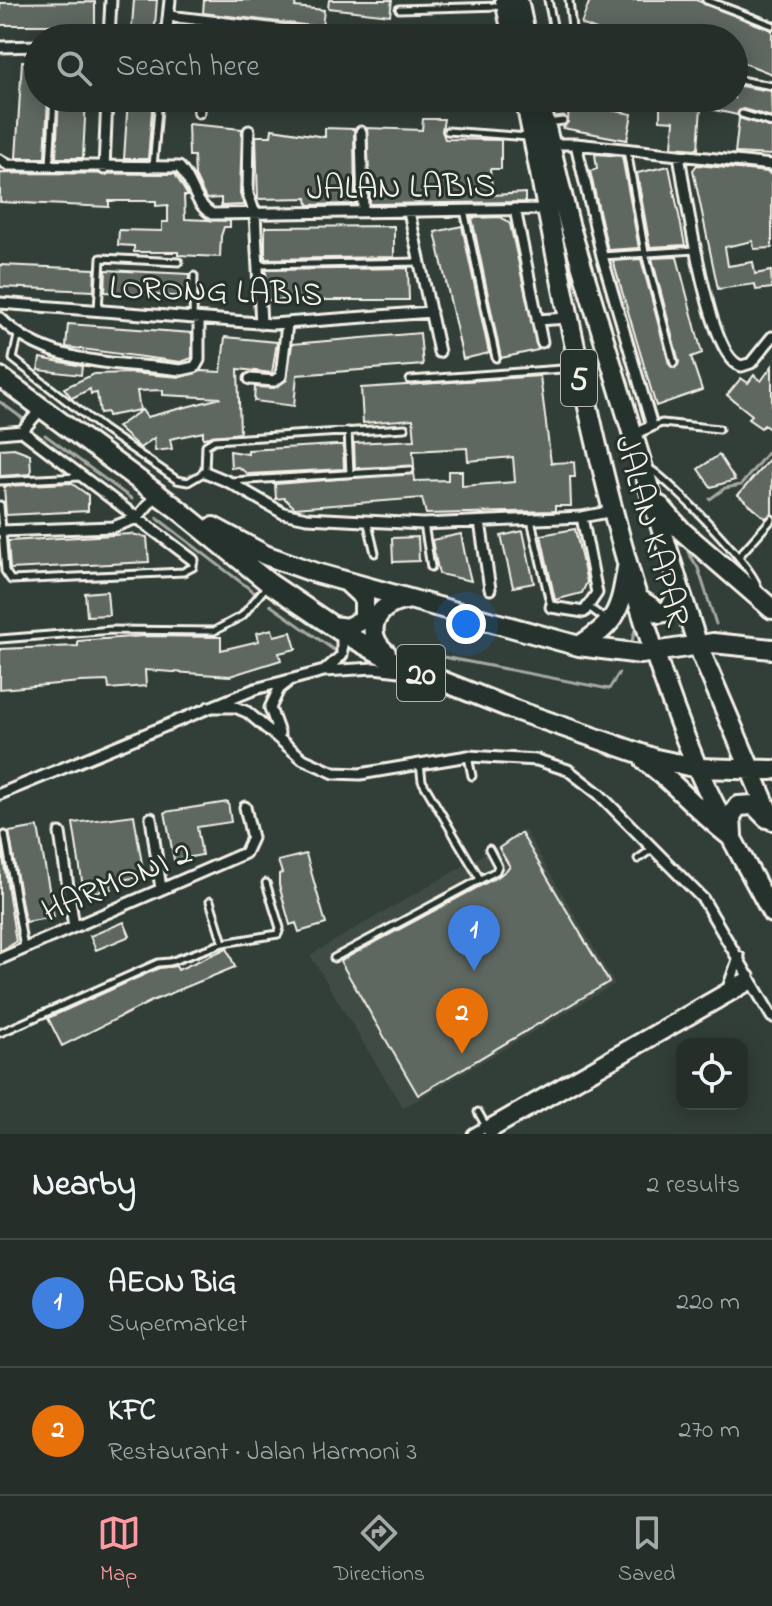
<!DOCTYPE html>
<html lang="en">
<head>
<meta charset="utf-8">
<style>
	:root { --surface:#262e2a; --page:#323a36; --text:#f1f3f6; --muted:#a4a8a8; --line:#424a47; --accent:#ff9aa2 }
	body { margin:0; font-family:"Indie Flower",sans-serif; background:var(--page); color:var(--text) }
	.controls { position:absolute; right:24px; bottom:24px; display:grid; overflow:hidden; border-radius:16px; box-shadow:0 4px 20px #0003 }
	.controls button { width:72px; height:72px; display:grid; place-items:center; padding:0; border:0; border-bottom:2px solid var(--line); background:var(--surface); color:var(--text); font:40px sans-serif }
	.you { position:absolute; left:466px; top:624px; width:28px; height:28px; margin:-20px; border:6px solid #fff; border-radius:50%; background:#1a73e8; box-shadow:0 0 0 12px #1a73e833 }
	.badge { display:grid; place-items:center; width:52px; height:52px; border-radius:50%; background:var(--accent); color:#fff; font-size:26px; font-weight:700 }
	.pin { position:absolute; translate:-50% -66px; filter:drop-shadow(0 2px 4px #0008) }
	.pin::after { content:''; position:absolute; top:42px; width:28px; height:24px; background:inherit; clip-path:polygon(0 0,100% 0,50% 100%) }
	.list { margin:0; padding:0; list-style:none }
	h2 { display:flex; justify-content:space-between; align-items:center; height:104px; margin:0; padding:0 32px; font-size:34px }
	h2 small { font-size:26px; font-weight:400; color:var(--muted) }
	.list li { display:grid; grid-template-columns:52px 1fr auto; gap:24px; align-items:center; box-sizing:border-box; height:128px; padding:0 32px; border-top:2px solid var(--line) }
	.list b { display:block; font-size:30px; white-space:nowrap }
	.list p { margin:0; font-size:26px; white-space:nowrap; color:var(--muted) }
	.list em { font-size:26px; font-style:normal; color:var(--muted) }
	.icon { flex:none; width:44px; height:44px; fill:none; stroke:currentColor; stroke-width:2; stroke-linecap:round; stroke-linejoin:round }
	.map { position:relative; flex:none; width:772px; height:1134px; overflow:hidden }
	.search { position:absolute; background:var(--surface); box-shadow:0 4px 20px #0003; left:24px; right:24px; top:24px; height:88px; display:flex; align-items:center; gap:20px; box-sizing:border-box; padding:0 28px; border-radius:44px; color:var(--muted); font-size:30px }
	.sheet { height:360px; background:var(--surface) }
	nav { display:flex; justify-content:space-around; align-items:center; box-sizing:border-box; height:112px; border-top:2px solid var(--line); background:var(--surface); font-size:22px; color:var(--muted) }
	nav a { display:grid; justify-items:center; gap:4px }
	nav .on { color:var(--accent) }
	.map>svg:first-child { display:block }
	.built { fill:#404b44 }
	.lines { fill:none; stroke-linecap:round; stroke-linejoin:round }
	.stream { stroke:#a6a9a1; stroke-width:3 }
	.building { fill:#5f6861; stroke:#f4f1e8; stroke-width:2 }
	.lane-casing { stroke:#f4f1e8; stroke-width:11 }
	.street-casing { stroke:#f4f1e8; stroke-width:15 }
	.highway-casing { stroke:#f4f1e8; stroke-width:24 }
	.lane { stroke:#26332d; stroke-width:5 }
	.street { stroke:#26332d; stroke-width:9 }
	.highway { stroke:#26332d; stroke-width:18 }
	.labels { text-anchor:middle; stroke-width:6; stroke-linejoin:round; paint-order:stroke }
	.shield { fill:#26332d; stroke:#b6b8b0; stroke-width:2 }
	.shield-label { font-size:32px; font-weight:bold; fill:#f4f1e8 }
	.street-label { font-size:34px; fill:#f4f1e8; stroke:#26332d }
</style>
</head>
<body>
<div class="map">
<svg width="772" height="1134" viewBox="0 0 772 1134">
	<rect width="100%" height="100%" fill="#323e38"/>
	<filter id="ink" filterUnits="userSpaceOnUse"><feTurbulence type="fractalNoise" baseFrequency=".0125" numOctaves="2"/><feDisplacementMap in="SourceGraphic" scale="16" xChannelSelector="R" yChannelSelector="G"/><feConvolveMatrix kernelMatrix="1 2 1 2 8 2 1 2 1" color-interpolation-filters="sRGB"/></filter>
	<g filter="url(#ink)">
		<!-- built -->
		<path class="built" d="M525,830L615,984L403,1108L310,955Z"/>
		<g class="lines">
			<!-- stream -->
			<path class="stream" d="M0,402L22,418
				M45,435L132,499
				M710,499L725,488L741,485L772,447
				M157,518L255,593
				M690,546L688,552L698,568L716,624
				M270,605L334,650
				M632,641L635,630
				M402,649L609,689L619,673"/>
		</g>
		<!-- building -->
		<path class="building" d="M134,0H157L154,38H131Z
			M204,0H296L295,7L324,10L322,27L203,13Z
			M329,0H392L390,15L328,8Z
			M590,0H696L772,30V74L734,59V38H710L711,34L696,28L692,38H616L581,24Z
			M95,2V25H0V3Z
			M212,29L289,38H211Z
			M22,61L38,62V98H48L45,158H16Z
			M734,85L771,91L772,117L743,109L737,115L701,107L698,149L672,147L674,121L660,120V98H734Z
			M59,98H86L83,158H56Z
			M128,98H153L148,159H124Z
			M569,98L600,103L599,108L632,114L627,140L563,128L568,122Z
			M739,118L772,128V155L735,153Z
			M423,119H444L442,131L445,139L501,140V169H490L493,195L525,193V202L370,204L367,128L422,130Z
			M188,124L242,129L240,194L244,205L221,206V198L206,199L195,176L194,156H189Z
			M325,128L354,129L355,204L308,205L307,198L258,199L256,136H271L272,129L325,137Z
			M595,154L622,156L639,248L608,250L590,171L597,169Z
			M697,165L768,172L772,176V248L754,249L753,241L725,247L728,266L753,262L755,274L771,271L772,288L756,290L755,284L718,289L693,170Z
			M669,166L685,245L650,247L637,173Z
			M0,173L175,174L188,196H184L185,219L230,221V227H224L221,236L220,257L178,255V252H134V246L118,245L119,230L162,231V222H168V205L156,206V201H109V207L0,202Z
			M501,217L510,224L538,350L501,358L472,218Z
			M394,226V257L265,259V227Z
			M462,226L489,353L463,359L435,232Z
			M677,257L702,353L691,357L702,390L656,406L613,261L641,259L669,364L675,368L679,362L652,258Z
			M0,265L95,269L94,291L0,287Z
			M408,268L409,300H267L266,270Z
			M106,270L189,274L188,297L105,292Z
			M68,324L192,333V358L181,362L66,347Z
			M420,333L423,365L297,375L294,406L254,401L255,387L274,388L287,380L292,344Z
			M225,337L277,342L272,373L238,369L240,433L203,438V432L170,439L172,449L155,451L154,438L140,448L117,427L142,410L147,417L221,398L163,395V390L137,391L140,410L108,416L107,412L100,413L97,393L91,394L90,389L72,398L64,388L94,374L130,373L181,377L201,371L221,372Z
			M40,358L82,366L81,375L38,370Z
			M772,366V431L764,425L761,428L748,419L752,415L727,395L741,378L748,383L754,375L761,381Z
			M540,376L551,463L574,462L575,477H570L571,506H555V511L426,514L422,498L295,508L284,498L276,499L275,484L414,473L415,481L448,480V471H462V486L515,482L513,457L468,461L467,448L413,451L414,466L355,468L354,443L415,440L413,419L363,423L361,388Z
			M336,445H343L344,469L248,474L238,467L231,468L230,451L248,454V450Z
			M14,448L30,454L31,474L0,476V449Z
			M719,455L735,480L711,487L698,469Z
			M772,456V514L765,518L738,495Z
			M71,483L88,495V511L6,515L4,486Z
			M575,529L587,582L582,593L555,600L541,535Z
			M523,531L534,583L513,587L501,536Z
			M131,534L147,537L149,562L10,569L8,541Z
			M461,534L467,565L471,581L439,574L434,551L432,540Z
			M418,537L419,561L393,562L392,538Z
			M107,591L109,615L87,616L85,593Z
			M272,629L274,636L291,632L296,649L279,653L281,660L230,676L145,670L146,686L109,689L108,681L81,682L0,689V649L78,646V641L144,636L221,637V650L259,641L257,633Z
			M228,802L231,822L197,827L202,855L174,860L165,812Z
			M134,815L144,876L110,882L111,889L84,894L73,823Z
			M38,827L54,917L25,922L9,832Z
			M521,833L609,982L418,1095L340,961L499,876L510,867L499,848Z
			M0,838L16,942L0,951Z
			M306,854L326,924L299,932L296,923L290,925L279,885V874L282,873L278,861Z
			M124,922L130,936L96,950L90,936Z
			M227,948L235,967L152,1001L62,1046L48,1018L159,968L176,966L178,970Z"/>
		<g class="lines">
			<!-- lane casing -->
			<g class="lane-casing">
				<path id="lane" d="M569,0L573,38
					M706,0L772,25
					M399,9L501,6
					M555,35L566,38
					M528,38L555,35L548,0
					M734,79L772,86
					M742,114L772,123
					M548,123L563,121
					M447,131L528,137
					M627,150L645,253L674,363
					M50,165L54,98
					M153,167L159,98
					M464,210L496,358
					M602,256L695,250
					M259,265L420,262
					M98,310L101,258L179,262
					M193,319L194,276
					M18,336L13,359L103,429L177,480L188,482L205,472L206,445L214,440L405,428
					M410,380L576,368
					M653,426L662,423L719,429
					M348,431L350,473
					M650,469C671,482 756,568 759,591
					M0,481L80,477
					M232,481L410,470
					M0,505L5,571L11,580L183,572L193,567V560
					M531,520L551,607
					M368,524L375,553
					M424,524L431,567
					M739,556L772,519
					M590,608L605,619
					M0,639L112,630L214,631L242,616L266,587
					M468,757L472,776
					M420,764L422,781L480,879
					M5,835L24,948
					M638,859L652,849
					M210,901L223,943
					M334,958L496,871L498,866L489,849
					M0,1033L158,963L170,962L223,943L278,934L280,928L266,883
					M478,1112L486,1126"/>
			</g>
			<!-- street casing -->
			<g class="street-casing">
				<path id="street" d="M169,16L319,34
					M109,38L111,0
					M166,38L170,0
					M0,47L38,46
					M199,112V98
					M249,131L248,194L255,214L261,324
					M361,132L363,211
					M549,144H576L772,165
					M576,144L602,256L652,426L636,433
					M679,155C685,189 708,360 742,366L751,363L772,337
					M0,160L8,165L179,167C194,182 193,203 212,214L547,209
					M104,169L107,98
					M515,209L542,342
					M409,212L439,352
					M0,303L272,324L431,312
					M0,318C46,366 118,362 181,370L195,367L199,360V321
					M537,320L568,318
					M250,379L274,381L281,376L287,324
					M22,431L193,560
					M0,433L22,431L42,408
					M205,472L229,482L283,513L307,518L423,524L582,517L613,511
					M480,522L490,589
					M1,531L113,527L137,518L157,494
					M551,607L584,612L597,593L582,517
					M324,671L374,668L400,671
					M209,707H235L247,712L303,759L334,773L360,774L468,756L537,760L568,770L599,794L703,899L772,1017
					M279,733L270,708L279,689L289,681
					M0,794L255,689L324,671L342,655V634
					M151,818L161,889
					M60,833L74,927
					M0,959L245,853L252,838L245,807
					M728,988L739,957
					M473,1134L749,976
					M489,1134L753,983"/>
			</g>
			<!-- highway casing -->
			<g class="highway-casing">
				<path id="highway" d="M505,0L513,38
					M518,0L526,38
					M525,98C571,324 608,553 697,767C718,817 747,865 772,913
					M539,98L569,224L680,590L698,646L772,820
					M0,377L179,510L269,583L340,631L397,663L515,710L656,759L698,768L772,770
					M660,506L682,531L772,609
					M213,527L265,555L316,573L579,646L641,654L713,643L772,649
					M639,599L660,613L669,611L680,590
					M332,626L347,628L364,619V598L349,584
					M579,646C617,622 620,612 627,568
					M386,653C361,632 377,603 406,600
					M645,761C676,783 699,813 730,836
					M732,835L731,816L738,806L754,805L767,818"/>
			</g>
			<!-- lane -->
			<use href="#lane" class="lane"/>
			<!-- street -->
			<use href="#street" class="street"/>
			<!-- highway -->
			<use href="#highway" class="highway"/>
		</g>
	</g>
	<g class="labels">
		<!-- shield labels -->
		<g class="shield">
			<rect x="561" y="350" width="36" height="56" rx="6"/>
			<rect x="397" y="645" width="48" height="56" rx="6"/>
		</g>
		<g class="shield-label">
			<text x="579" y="389">5</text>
			<text x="421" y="684">20</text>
		</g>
		<!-- street labels -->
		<g class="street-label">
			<text transform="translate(401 185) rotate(-1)" y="12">JALAN LABIS</text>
			<text transform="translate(216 289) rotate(2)" y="12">LORONG LABIS</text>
			<text transform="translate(654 530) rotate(74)" y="12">JALAN KAPAR</text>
			<text transform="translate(116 880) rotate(-23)" y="12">HARMONI 2</text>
		</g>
	</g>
</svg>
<div class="controls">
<button><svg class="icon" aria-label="locate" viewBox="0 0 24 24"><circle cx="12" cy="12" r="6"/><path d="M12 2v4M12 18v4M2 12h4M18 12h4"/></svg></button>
</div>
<div class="you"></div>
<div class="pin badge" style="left:474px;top:971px;background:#3f7fe0">1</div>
<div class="pin badge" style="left:462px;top:1054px;background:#e8710a">2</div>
<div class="search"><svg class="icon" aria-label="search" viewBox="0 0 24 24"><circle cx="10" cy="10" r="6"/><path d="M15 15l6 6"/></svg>Search here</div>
</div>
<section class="sheet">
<h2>Nearby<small>2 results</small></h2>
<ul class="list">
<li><span class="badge" style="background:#3f7fe0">1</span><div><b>AEON BiG</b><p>Supermarket</p></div><em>220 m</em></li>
<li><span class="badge" style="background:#e8710a">2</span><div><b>KFC</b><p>Restaurant · Jalan Harmoni 3</p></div><em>270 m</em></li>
</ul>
</section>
<nav>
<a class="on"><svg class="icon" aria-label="map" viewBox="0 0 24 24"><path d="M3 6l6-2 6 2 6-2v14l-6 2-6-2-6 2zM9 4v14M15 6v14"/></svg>Map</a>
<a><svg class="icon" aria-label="directions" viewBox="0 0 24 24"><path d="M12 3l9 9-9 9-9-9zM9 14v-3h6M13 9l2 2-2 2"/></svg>Directions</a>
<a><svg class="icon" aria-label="saved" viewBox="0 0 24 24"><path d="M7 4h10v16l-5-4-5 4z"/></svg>Saved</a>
</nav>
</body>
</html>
